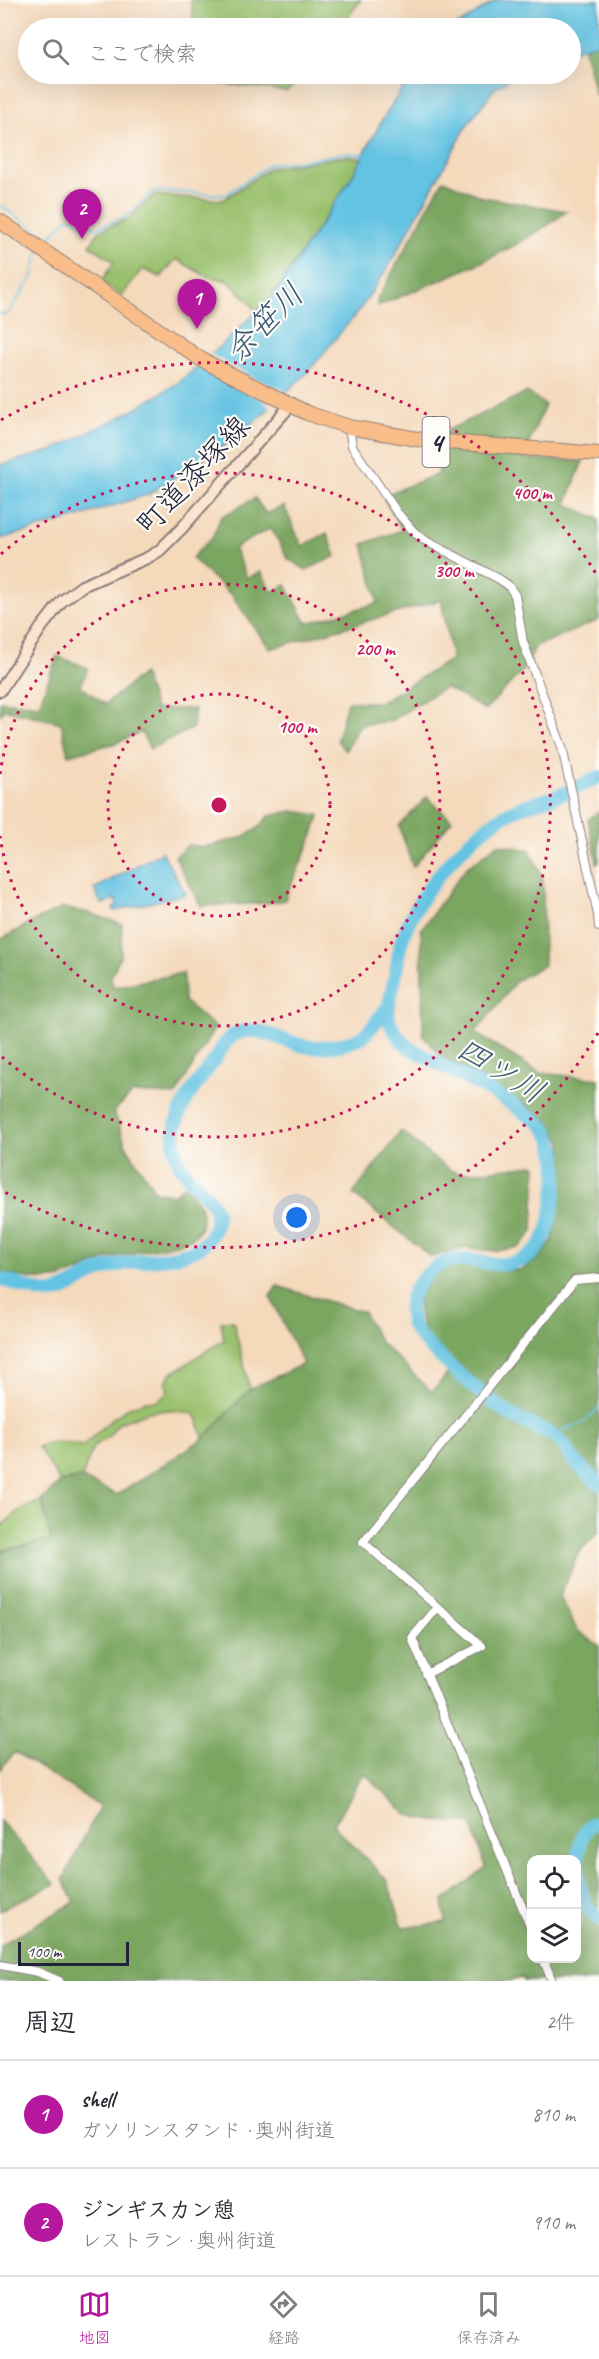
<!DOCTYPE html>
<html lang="ja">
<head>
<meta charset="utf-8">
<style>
	:root { --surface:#fff; --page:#f2f2f3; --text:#2b2b33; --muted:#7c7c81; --line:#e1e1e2; --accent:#b5179e }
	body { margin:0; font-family:Caveat,"Klee One",sans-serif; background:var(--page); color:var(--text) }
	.controls { position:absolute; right:18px; bottom:18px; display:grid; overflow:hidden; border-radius:12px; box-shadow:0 6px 24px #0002 }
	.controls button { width:54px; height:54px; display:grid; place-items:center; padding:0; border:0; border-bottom:2px solid var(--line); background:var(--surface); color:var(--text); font:30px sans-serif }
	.scale { position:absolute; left:18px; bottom:15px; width:111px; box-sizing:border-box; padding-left:6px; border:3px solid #22223b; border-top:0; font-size:16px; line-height:21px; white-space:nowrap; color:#22223b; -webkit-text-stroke:4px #fdfcf7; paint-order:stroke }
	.you { position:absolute; left:297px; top:1218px; width:21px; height:21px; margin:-15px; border:4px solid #fff; border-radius:50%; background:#1a73e8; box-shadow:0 0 0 9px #1a73e833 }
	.badge { display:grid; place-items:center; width:39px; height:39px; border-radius:50%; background:var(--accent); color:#fff; font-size:20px; font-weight:700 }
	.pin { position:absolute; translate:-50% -50px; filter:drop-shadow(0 2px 3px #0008) }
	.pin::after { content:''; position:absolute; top:32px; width:21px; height:18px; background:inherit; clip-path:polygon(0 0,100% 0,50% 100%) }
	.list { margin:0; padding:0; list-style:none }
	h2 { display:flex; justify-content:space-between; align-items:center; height:78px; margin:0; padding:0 24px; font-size:26px }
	h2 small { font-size:20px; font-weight:400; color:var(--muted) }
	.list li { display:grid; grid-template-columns:39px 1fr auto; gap:18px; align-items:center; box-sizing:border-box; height:108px; padding:0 24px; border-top:2px solid var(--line) }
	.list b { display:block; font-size:22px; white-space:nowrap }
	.list p { margin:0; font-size:20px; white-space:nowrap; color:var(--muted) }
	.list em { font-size:20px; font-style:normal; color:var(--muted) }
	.icon { flex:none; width:33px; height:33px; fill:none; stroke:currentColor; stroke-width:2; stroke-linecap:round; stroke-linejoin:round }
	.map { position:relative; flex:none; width:599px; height:1981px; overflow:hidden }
	.search { position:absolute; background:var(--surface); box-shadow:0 6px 24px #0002; left:18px; right:18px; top:18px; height:66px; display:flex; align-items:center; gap:15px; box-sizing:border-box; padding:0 21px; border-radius:33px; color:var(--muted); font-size:22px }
	.sheet { height:294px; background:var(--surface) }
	nav { display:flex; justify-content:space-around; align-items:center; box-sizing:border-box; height:84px; border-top:2px solid var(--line); background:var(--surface); font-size:16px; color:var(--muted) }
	nav a { display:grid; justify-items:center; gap:3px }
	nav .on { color:var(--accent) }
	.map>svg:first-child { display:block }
	.green { fill:#99c06c; stroke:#5e7154; stroke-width:1.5 }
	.forest { fill:#7aa660; stroke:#4e644e; stroke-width:1.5; fill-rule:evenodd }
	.water { fill:#64c3e2; stroke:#43728e; stroke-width:1.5 }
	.pier { fill:#f4d9bb }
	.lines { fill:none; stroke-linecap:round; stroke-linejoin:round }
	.stream { stroke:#64c3e2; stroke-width:2 }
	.river { stroke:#64c3e2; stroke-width:14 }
	.street-casing { stroke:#8b7e7b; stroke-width:10 }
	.secondary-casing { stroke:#8b7e7b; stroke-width:14 }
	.highway-casing { stroke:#8b7e7b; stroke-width:16 }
	.street { stroke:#fff; stroke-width:8 }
	.secondary { stroke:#fce5d0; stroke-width:10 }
	.highway { stroke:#f8bd89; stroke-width:14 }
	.ring { fill:none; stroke:#c2185b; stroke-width:3; stroke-dasharray:3 6 }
	.labels { text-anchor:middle; stroke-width:4.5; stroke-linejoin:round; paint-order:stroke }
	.shield { fill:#fdfcf7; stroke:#646373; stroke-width:1.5 }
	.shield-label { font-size:28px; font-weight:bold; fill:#22223b }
	.street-label { font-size:30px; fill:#22223b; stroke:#fdfcf7 }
	.water-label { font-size:32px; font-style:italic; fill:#395a75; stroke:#fdfcf7 }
	.centre { fill:#c2185b; stroke:#fdfcf7; stroke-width:3 }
	.ring-label { font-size:18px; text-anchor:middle; font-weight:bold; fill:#c2185b; stroke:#fdfcf7; stroke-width:4.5; stroke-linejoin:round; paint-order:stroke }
</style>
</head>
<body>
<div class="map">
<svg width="599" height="1981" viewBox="0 0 599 1981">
	<rect width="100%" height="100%" fill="#fdfcf7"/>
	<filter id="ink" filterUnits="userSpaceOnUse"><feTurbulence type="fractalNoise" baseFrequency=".0167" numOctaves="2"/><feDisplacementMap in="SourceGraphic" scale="12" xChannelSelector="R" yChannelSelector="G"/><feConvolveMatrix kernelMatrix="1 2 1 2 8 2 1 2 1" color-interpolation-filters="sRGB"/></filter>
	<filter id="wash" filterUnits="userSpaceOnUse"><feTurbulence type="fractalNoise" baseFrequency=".008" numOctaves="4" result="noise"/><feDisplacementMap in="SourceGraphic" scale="24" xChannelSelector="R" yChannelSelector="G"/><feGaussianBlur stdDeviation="1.35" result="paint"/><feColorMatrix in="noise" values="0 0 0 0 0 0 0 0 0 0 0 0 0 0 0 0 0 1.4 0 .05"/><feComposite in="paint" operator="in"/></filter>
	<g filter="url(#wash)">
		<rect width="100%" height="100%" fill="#f4d9bb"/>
		<!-- green -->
		<path class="green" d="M191,0H361L339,28H194Z
			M205,74H305L298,82L286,91L215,83Z
			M347,156L362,158L350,180L273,296L256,312L249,301L228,281L204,275L176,259L161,277L142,269L122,296L101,282L114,262L90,245L99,231L129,218L154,195L223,200L270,168Z
			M233,1321L250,1389L203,1439L197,1418L192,1413L169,1410L148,1412L119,1423L108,1437L93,1447L82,1478L60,1482L38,1447C52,1439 68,1443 83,1446L113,1418L129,1407L146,1401H156L168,1392L166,1383L169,1375L224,1340L221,1322Z
			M42,1500L51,1540L0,1551V1521L3,1525L16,1512Z"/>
		<!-- forest -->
		<path class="forest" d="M599,43V96H596L583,46Z
			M443,180L482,197L567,211C514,254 441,279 378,306L377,300Z
			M527,392L545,405L522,459L583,461L566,504L599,519V620L536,646L524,669L485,710L445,687L390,721L360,725L345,751L337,740L347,702H380L452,659L441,600L270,649L232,596L192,558L213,536L221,517L255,498L266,514L284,506L302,546L327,533L336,556L306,570L288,559L271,528L234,548L247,578L261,572L272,592L286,585L307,623L378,603L363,544L402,530L384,499L390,493L438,474L446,431Z
			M57,656L88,668L81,686L105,704L143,674L155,709H195L193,728L150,749L141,732L116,743L68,755L61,723L5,709L0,715V701L39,705Z
			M427,797L452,820L413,867L399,826Z
			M292,811L319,815C312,845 295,871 285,900L268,903L201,906L175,857L188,845L204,847L241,838L257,829L269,816Z
			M599,812V863H597L588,819Z
			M498,844L530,850L543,878L544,965L517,980L475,1033L540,1073L599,1079V1532L579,1552L560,1596L577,1630L599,1646V1981H524L523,1977L511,1981H0V1945L75,1902L63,1880L100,1806L15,1752L0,1770V1551L51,1540L42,1500L60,1482L82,1478L117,1495L203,1439L250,1389L303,1364L270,1296L277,1286L363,1312L380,1342L432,1392L456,1364C429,1340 418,1335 418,1296L427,1282L445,1267L469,1263L494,1270H521L539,1258L553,1240L563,1171L562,1142L548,1121L519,1100L441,1056L423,1036L421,930L465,869ZM364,1773L408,1815L432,1821L471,1823L486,1867L443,1901L446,1922L403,1928L387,1880L333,1825ZM532,1860H576V1958H532Z
			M63,908L89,913L122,924L121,955L111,977L113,987L183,973L184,1001L215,1027L176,1095L133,1093L114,1111L126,1146L155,1191L174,1195L184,1185C194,1193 201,1202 202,1215C204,1245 171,1245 151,1249C138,1252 124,1255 111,1258C92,1263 74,1277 55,1279C36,1281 18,1276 0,1273V940L32,922Z
			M401,1131C417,1143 436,1163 453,1171C465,1177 518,1165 536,1165L533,1232L519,1247L496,1251L466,1248L431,1257L353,1194Z
			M0,1821L55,1884L0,1910Z"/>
		<!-- water -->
		<path class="water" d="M497,0H599V43L571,51L570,28H453Z
			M411,74H517L494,89L468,124L387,269L360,309L308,372L263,414L235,439L149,494L65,521L0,539V465L51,451L134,410L178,383L225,342L273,296L350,180L381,122Z
			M162,852L186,894L115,911L113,909L117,905L115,899L102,904L94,889Z"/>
		<!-- pier -->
		<path class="pier" d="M210,354L254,378L290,393L272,410L263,400L196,366Z"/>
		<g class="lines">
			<!-- stream -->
			<path class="stream" d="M0,205L47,237
				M43,245L69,217L97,228L126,216L154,191L226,195L270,164L302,161L344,153L366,155
				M0,314L7,315L33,276L38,252
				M563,1430L583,1423L599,1408"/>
			<!-- river -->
			<path class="river" d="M599,777C586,783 574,789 562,794C549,800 535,802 522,807C474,826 417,891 402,940C398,952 398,965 395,977C388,1010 380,1020 408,1047C447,1070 489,1087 526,1114C533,1118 543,1124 547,1131C561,1153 557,1182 553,1206C549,1227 545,1249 524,1259C486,1278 454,1235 417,1286C409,1297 408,1312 412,1325C418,1342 498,1409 516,1418C530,1426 547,1429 560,1441C565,1446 568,1453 573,1459C581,1468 590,1476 599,1484
				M0,1279C15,1283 39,1294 52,1293C69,1291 86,1275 102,1270C114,1266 128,1262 141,1261C169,1257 208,1258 216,1222C221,1200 190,1184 181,1167C161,1128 189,1094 211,1065C217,1056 222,1046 229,1039C250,1017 287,1046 311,1047C326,1048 346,1045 360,1038C370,1033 379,1016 387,1008
				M599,1822C571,1826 576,1887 586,1905C589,1911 594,1915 599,1919"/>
		</g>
	</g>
	<g filter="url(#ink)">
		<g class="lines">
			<!-- street casing -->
			<g class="street-casing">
				<path id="street" d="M349,427L352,446L396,511L414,532L426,541L499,579L508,585L515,595L523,642L562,747L598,915L599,927
					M437,1608L412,1638L532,1931
					M426,1674L482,1646L363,1542L575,1280L599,1278
					M543,1958L552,1981
					M0,1965L38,1972L59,1981"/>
			</g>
			<!-- secondary casing -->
			<g class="secondary-casing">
				<path id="secondary" d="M0,691L41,628L62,601L82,586L147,558L159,551L182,528L290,406"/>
			</g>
			<!-- highway casing -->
			<g class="highway-casing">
				<path id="highway" d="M0,221L202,360L307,413L349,427L423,440L599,454"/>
			</g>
			<!-- street -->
			<use href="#street" class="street"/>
			<!-- secondary -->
			<use href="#secondary" class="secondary"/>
			<!-- highway -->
			<use href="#highway" class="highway"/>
		</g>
	</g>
	<!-- distance rings -->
	<g class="ring">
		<circle cx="219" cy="805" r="111"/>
		<path d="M0 774A221 221 0 1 1 0 836"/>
		<path d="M1 554A332 332 0 1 1 1 1056"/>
		<path d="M598 1033A442 442 0 0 1 1 1190M1 420A442 442 0 0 1 598 577"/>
	</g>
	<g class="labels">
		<!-- shield labels -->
		<rect class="shield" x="422.5" y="417" width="27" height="50" rx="4.5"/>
		<g class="shield-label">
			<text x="436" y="452">4</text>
		</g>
		<!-- street labels -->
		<g class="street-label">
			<text transform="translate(193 475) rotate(-47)" y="10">町道漆塚線</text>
		</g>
		<!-- water labels -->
		<g class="water-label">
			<text transform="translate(264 322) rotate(-45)" y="11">余笹川</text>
			<text transform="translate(501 1070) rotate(31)" y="11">四ツ川</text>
		</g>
	</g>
	<circle cx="219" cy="805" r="9" class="centre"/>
	<g class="ring-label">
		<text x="532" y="499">400 m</text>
		<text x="454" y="577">300 m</text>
		<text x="375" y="655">200 m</text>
		<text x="297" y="733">100 m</text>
	</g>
</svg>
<div class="controls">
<button><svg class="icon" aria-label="locate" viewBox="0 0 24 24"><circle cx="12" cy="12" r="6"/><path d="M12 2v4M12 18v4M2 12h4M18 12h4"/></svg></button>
<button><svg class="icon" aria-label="layers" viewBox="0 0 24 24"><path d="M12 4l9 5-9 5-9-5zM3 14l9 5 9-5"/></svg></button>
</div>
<div class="scale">100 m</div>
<div class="you"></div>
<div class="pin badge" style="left:197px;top:329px">1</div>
<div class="pin badge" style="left:82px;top:239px">2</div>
<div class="search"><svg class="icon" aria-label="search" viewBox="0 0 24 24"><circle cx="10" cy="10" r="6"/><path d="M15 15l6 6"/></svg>ここで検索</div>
</div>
<section class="sheet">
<h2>周辺<small>2件</small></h2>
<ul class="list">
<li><span class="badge">1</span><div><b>shell</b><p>ガソリンスタンド · 奥州街道</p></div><em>810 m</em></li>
<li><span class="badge">2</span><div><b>ジンギスカン憩</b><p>レストラン · 奥州街道</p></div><em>910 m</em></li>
</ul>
</section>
<nav>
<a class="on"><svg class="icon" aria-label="map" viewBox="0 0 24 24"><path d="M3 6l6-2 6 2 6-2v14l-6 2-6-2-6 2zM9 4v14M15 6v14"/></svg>地図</a>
<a><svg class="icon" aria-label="directions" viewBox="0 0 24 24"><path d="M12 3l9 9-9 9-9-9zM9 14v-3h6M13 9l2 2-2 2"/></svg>経路</a>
<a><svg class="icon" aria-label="saved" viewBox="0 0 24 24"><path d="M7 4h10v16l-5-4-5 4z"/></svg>保存済み</a>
</nav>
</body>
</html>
